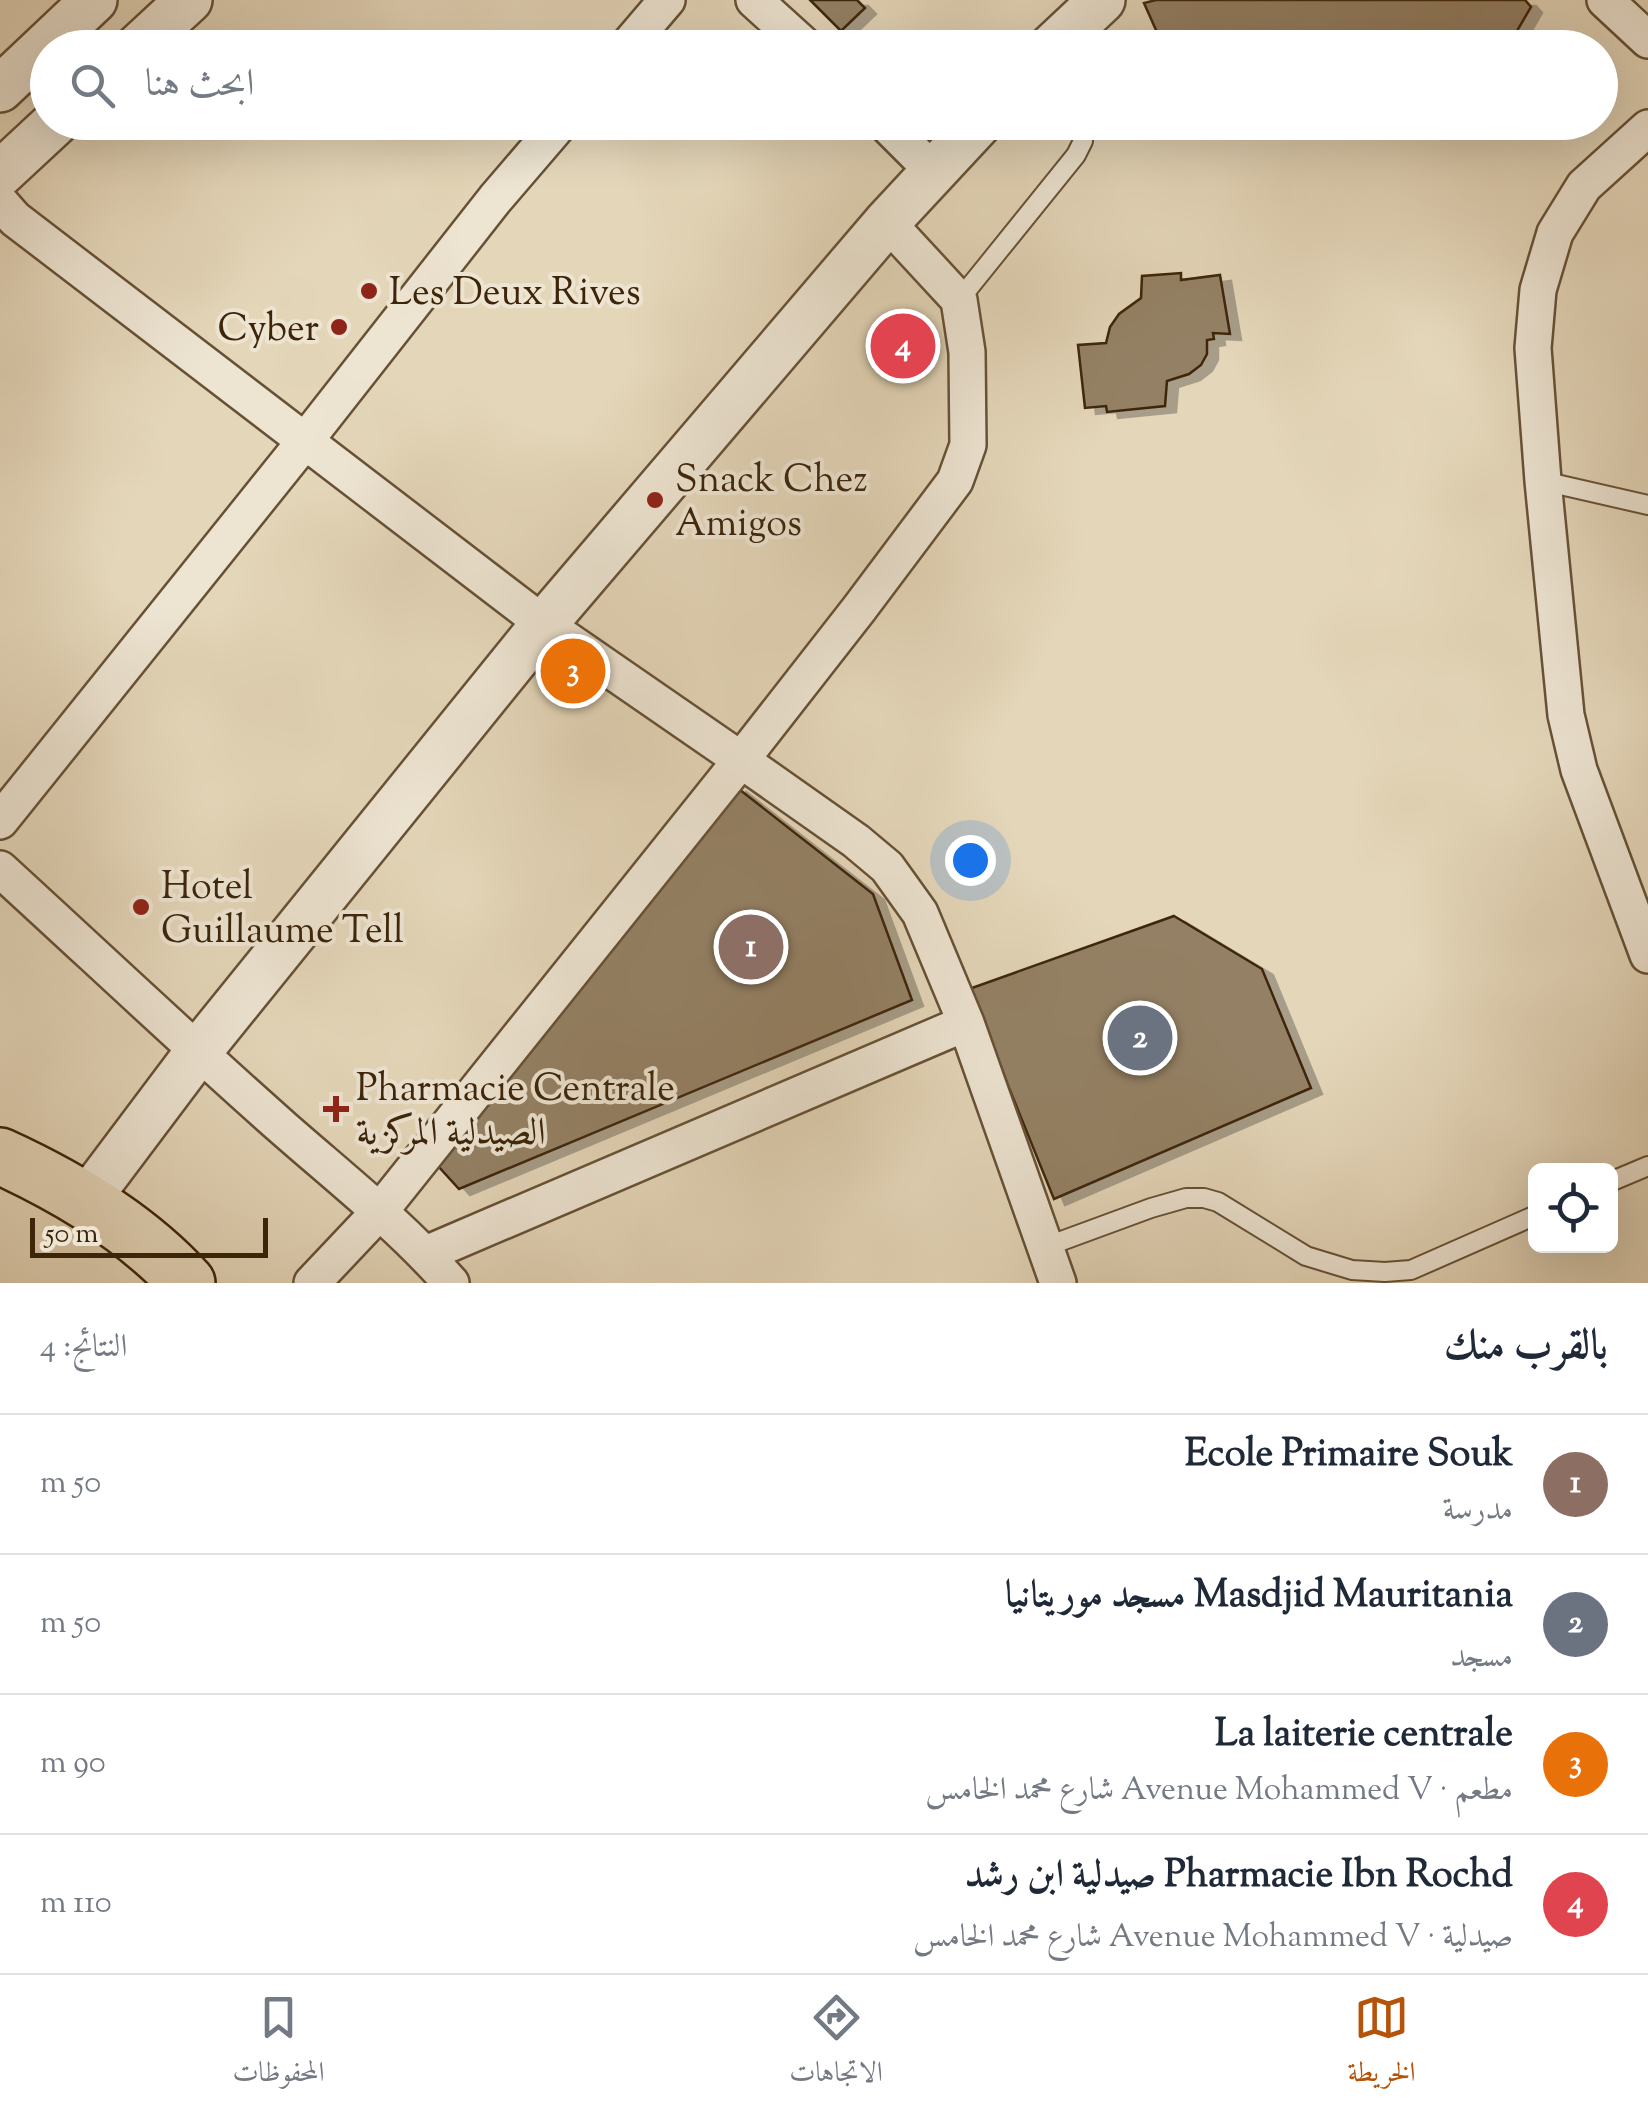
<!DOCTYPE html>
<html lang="ar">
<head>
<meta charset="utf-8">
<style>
	:root { --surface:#fff; --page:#f6f6f7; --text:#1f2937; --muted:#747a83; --line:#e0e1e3; --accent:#b45309 }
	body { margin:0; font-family:"Sorts Mill Goudy",Amiri,serif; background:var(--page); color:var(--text); direction:rtl }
	.controls { position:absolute; right:30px; bottom:30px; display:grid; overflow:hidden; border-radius:15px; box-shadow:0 10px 40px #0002 }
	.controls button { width:90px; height:90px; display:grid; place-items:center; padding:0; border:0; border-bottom:2px solid var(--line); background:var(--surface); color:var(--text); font:50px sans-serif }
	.scale { position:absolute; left:30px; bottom:25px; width:238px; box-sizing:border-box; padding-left:10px; border:5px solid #3d250a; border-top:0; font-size:28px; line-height:35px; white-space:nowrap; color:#3d250a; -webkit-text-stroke:8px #ede4d2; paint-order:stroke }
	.you { position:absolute; left:970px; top:860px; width:35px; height:35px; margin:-25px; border:8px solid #fff; border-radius:50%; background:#1a73e8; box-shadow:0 0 0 15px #1a73e833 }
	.badge { display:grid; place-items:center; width:65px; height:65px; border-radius:50%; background:var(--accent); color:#fff; font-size:32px; font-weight:700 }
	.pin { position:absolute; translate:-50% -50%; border:5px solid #fff; box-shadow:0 2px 10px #0006 }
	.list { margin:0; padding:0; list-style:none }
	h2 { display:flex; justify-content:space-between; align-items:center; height:130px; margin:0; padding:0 40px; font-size:42px }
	h2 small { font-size:32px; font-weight:400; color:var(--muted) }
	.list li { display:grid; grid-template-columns:65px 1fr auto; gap:30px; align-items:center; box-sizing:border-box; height:140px; padding:0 40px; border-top:2px solid var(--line) }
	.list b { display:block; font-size:38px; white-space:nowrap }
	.list p { margin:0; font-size:32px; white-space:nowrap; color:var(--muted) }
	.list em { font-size:32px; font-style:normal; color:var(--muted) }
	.icon { flex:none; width:55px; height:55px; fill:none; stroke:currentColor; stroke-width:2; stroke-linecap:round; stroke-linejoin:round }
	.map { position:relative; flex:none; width:1648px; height:1283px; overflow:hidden; direction:ltr }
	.search { position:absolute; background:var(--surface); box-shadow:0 10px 40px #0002; left:30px; right:30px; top:30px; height:110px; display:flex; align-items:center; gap:25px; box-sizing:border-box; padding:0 35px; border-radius:55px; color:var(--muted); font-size:38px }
	.sheet { height:690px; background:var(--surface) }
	nav { display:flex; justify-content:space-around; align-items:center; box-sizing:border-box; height:140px; border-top:2px solid var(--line); background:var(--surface); font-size:28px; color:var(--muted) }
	nav a { display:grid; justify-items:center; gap:5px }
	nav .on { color:var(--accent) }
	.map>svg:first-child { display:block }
	.building { fill:#948165; stroke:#3d250a; stroke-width:2.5; filter:url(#shadow) }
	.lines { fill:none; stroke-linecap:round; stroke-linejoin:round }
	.service-casing { stroke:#675136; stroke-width:22 }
	.minor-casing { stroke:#675136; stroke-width:40 }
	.tertiary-casing { stroke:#675136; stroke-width:50 }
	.primary-casing { stroke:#3d250a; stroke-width:60 }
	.service { stroke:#ede4d2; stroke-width:18 }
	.minor { stroke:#ede4d2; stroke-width:35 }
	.tertiary { stroke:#ede4d2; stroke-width:45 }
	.primary { stroke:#e4d6b9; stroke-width:55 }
	.poi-dot { fill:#8f2418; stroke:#ede4d2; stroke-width:4 }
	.labels { text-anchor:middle; stroke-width:8; stroke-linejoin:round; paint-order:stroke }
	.poi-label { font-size:38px; fill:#3d250a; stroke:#ede4d2; text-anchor:start }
</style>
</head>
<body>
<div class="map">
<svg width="1648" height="1283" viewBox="0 0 1648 1283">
	<defs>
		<filter id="shadow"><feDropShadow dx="11" dy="6" stdDeviation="0" flood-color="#0004"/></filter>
	</defs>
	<rect width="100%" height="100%" fill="#e4d6b9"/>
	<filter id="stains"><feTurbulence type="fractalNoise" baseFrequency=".002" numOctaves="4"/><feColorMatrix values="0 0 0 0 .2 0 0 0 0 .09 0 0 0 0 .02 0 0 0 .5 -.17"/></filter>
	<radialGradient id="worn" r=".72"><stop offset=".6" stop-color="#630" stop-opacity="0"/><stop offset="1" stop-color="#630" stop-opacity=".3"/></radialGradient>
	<!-- building -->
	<path class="building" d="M810,0H857L865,8L841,31Z
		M1156,0H1525L1531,7L1507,48H1164L1144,3Z
		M1181,273V280L1220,275L1230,334L1213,333L1214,339L1207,340V354L1201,365L1189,374L1167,381L1165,406L1107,412L1106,406L1085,408L1078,345L1106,343L1110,327L1119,314L1141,298L1142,276Z
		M735,786L873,894L912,1000L459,1189L438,1166Z
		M1174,916L1262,969L1311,1088L1054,1199L969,989Z"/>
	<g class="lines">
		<!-- service casing -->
		<g class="service-casing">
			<path id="service" d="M959,300L1076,155L1083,141L1079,122
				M1543,481L1648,505
				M1610,1182L1648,1166
				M1045,1247L1151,1208L1186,1198H1204L1218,1202L1306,1256L1352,1270L1385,1272L1411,1270L1536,1215"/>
		</g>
		<!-- minor casing -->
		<g class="minor-casing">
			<path id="minor" d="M754,0L807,48
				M1605,0L1648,40
				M626,48L667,0
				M884,122L934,172
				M1648,128L1584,186L1555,233L1538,290L1533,348L1543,481L1566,715L1579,770L1648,955
				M0,202L15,219L544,624L741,760L856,841L887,867L920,913L966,1023L1058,1283
				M0,821L305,441L495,199L561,122
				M0,869C94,955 187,1043 282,1127C340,1178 400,1225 451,1283
				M426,1254L966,1023
				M312,1283L380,1211L741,760L859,609L955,481L968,445L967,352L959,300L887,222"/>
		</g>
		<!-- tertiary casing -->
		<g class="tertiary-casing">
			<path id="tertiary" d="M137,48L189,0
				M1051,48L1102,0
				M0,89L94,0
				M0,174L56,122
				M86,1201L198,1052L544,624L887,222L980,122"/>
		</g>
		<!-- primary casing -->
		<g class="primary-casing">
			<path id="primary" d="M0,1156C68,1187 136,1227 187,1283"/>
		</g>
		<!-- service -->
		<use href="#service" class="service"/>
		<!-- minor -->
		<use href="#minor" class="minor"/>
		<!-- tertiary -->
		<use href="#tertiary" class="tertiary"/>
		<!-- primary -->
		<use href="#primary" class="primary"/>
	</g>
	<!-- markers -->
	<g class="poi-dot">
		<circle cx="369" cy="291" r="10"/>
		<circle cx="339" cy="327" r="10"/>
		<circle cx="655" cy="500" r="10"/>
		<circle cx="141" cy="907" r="10"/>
		<path d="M331 1094h10v10h10v10h-10v10h-10v-10h-10v-10h10z"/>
	</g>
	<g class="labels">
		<!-- poi labels -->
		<g class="poi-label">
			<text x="389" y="304">Les Deux Rives</text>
			<text x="319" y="340" text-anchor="end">Cyber</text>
			<text x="675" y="491">Snack Chez<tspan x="675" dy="44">Amigos</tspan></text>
			<text x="161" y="898">Hotel<tspan x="161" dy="44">Guillaume Tell</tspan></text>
			<text x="356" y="1100">Pharmacie Centrale<tspan x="356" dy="44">الصيدلية المركزية</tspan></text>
		</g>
	</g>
	<rect width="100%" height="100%" filter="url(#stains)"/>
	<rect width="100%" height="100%" fill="url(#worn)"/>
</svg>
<div class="controls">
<button><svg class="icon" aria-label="locate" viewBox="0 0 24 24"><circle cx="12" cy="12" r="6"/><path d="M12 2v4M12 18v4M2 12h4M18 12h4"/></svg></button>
</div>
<div class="scale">50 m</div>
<div class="you"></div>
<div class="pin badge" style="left:751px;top:947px;background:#8d6e63">1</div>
<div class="pin badge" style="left:1140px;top:1038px;background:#6b7280">2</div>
<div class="pin badge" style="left:573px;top:671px;background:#e8710a">3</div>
<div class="pin badge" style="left:903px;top:346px;background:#e0444e">4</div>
<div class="search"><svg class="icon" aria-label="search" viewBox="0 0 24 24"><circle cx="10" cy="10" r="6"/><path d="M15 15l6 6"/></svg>ابحث هنا</div>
</div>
<section class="sheet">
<h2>بالقرب منك<small>النتائج: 4</small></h2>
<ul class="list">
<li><span class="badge" style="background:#8d6e63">1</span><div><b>Ecole Primaire Souk</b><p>مدرسة</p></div><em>50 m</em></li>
<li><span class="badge" style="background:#6b7280">2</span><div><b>Masdjid Mauritania مسجد موريتانيا</b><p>مسجد</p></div><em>50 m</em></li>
<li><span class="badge" style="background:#e8710a">3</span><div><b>La laiterie centrale</b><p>مطعم · Avenue Mohammed V شارع محمد الخامس</p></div><em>90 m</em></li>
<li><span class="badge" style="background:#e0444e">4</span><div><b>Pharmacie Ibn Rochd صيدلية ابن رشد</b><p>صيدلية · Avenue Mohammed V شارع محمد الخامس</p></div><em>110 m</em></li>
</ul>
</section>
<nav>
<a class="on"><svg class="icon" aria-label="map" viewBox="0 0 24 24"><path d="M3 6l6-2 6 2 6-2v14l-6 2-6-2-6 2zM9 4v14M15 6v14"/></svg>الخريطة</a>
<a><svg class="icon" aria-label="directions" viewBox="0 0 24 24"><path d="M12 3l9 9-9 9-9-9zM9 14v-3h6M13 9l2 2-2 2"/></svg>الاتجاهات</a>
<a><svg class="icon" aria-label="saved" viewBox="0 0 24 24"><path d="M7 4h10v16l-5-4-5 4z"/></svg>المحفوظات</a>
</nav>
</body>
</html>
